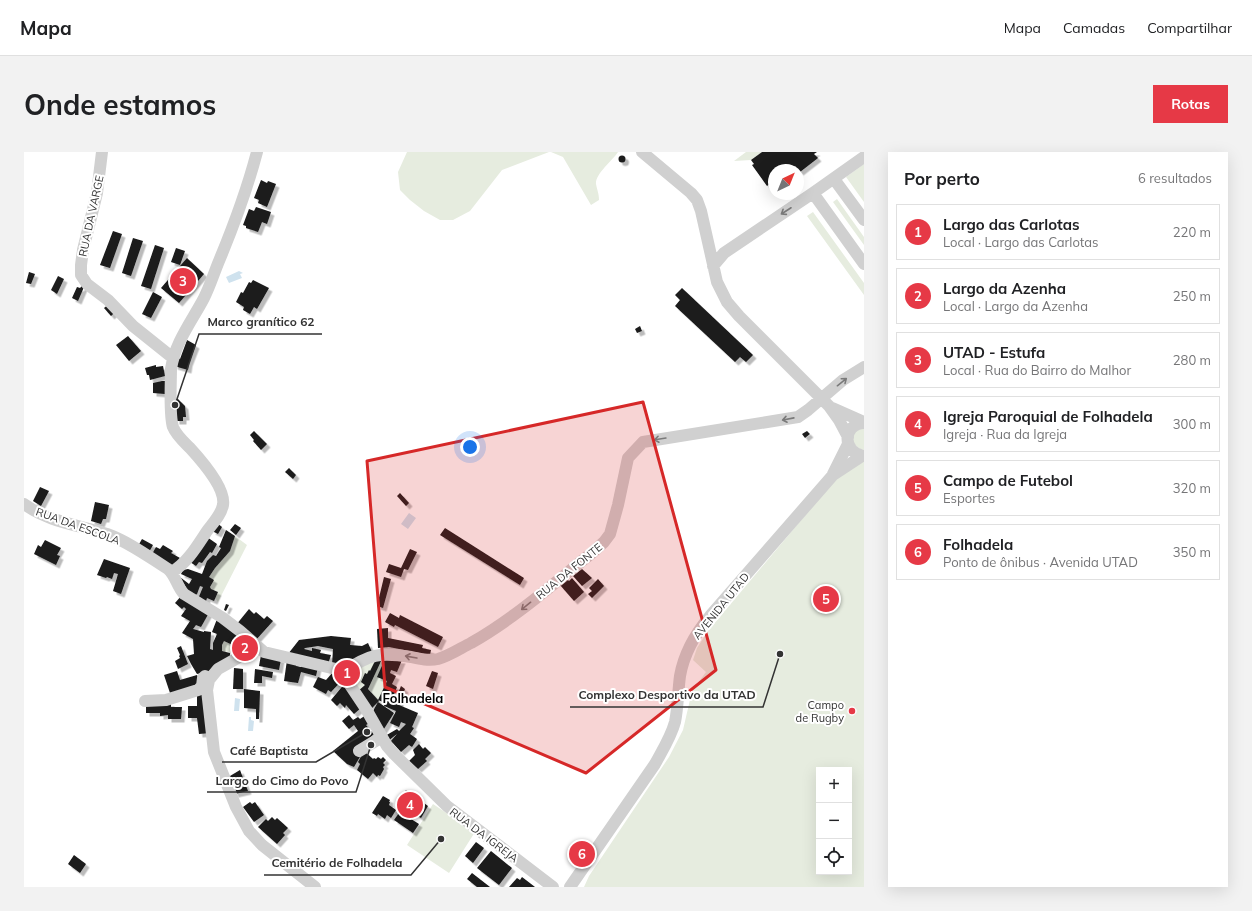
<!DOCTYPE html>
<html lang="pt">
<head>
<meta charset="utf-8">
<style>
	:root { --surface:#fff; --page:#f2f2f2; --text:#202124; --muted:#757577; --line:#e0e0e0; --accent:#e63946 }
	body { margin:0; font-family:Mulish,sans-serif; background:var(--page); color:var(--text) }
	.controls { position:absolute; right:12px; bottom:12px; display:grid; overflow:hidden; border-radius:0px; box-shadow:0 4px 16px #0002 }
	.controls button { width:36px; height:36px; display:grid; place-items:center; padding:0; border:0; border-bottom:1px solid var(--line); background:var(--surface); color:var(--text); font:20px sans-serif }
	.compass { position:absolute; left:744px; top:12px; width:36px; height:36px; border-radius:50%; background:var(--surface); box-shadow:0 4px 16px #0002; rotate:43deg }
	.you { position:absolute; left:446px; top:295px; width:14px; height:14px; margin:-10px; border:3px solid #fff; border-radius:50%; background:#1a73e8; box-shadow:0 0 0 6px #1a73e833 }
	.badge { display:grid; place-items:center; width:26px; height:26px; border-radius:50%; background:var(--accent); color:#fff; font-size:13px; font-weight:700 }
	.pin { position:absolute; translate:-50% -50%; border:2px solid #fff; box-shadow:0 1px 4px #0006 }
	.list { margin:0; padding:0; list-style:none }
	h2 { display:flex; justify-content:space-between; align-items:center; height:52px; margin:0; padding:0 16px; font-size:17px }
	h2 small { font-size:13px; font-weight:400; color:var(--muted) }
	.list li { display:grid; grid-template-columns:26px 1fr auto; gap:12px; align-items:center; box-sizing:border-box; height:56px; margin:0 8px 8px; padding:0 8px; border:1px solid var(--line); border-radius:0px }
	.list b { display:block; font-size:15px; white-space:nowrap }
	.list p { margin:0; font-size:13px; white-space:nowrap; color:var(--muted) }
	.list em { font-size:13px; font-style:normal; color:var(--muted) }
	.icon { flex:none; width:22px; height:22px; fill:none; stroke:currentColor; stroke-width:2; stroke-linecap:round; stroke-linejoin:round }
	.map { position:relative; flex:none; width:840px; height:735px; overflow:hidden; border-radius:0px }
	header { display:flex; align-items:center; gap:24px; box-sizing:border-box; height:56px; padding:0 20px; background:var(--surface); border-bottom:1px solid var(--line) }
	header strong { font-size:19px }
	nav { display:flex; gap:22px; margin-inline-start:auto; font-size:14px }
	.intro { display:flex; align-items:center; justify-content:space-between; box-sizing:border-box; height:96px; padding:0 24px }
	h1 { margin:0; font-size:28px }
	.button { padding:10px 18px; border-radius:0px; background:var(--accent); color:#fff; font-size:14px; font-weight:700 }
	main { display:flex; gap:24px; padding:0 24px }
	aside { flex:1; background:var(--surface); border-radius:0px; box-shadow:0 4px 16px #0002 }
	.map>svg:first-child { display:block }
	.green { fill:#e6ecdf; fill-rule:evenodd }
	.water { fill:#cfe2ee }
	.building { fill:#1a1a1a; filter:url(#shadow) }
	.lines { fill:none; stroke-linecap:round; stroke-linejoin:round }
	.minor { stroke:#d0d0d0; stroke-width:12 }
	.oneway { stroke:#7a7a7a }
	.marked { fill:#d62828; fill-opacity:0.2; stroke:#d62828; stroke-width:3; stroke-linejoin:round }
	.poi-dot { fill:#e63946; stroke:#fff; stroke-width:1.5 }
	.labels { text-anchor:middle; stroke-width:4; stroke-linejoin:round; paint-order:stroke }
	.street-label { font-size:11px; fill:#333; stroke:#fff }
	.poi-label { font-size:11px; fill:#333; stroke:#fff; text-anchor:end }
	.quarter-label { font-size:13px; font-weight:bold; fill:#000; stroke:#fff }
	.leader { fill:none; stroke:#333; stroke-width:1.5 }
	.callout-dot { fill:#333; stroke:#fff; stroke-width:1.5 }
	.callout-label { font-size:12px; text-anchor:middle; font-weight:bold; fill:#333; stroke:#fff; stroke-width:4; stroke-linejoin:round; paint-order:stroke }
</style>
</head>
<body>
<header>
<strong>Mapa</strong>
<nav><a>Mapa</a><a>Camadas</a><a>Compartilhar</a></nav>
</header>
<div class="intro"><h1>Onde estamos</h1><a class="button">Rotas</a></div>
<main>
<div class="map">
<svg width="840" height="735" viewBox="0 0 840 735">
	<defs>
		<filter id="shadow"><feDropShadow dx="3.5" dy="3.5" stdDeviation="0" flood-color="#0004"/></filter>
	</defs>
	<rect width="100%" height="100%" fill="#fff"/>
	<!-- green -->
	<path class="green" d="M383,0H525L478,18L446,59L429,68H416L400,59L386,48L376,38L374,20Z
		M527,0H594C589,8 571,22 572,32C573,38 575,41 575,48L567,53L539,5Z
		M722,0H738L727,8L710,9Z
		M840,12V50L822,25Z
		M813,47L840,85V93L809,50Z
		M789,60L840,131V143L783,64Z
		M840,276V298C833,297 824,288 831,280C833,278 837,277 840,276Z
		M840,309V735H560L565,724L645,605L659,578L668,539L682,520L669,508L673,496L684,479L815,323ZM795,618H825V720H795Z
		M211,384L223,393L194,450L191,446L194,440L187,437L186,435L190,428L185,425L191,416L206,399Z
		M200,489L213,496L210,501L198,499V493Z
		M361,507L363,529L354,548L341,533L333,540L327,524L330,516Z
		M409,652L451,680L425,721L383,693Z"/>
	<!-- water -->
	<path class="water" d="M215,119L219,121L216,122L218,126L205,131L202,125Z
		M385,361L392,366L384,377L377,372Z
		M211,546L216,547L215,559H210Z
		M225,565H227V568L230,569L229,579H224Z"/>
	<!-- building -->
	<path class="building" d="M738,0H793L790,2L794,6L776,20L771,14L765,18H750V28L743,34L728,13L730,12L727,8Z
		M594.5 7a3.5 3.5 0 1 1 7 0a3.5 3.5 0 1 1-7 0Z
		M237,28L243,31L244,29L252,32L243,55L234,51L235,48L230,46Z
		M232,55L247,60L243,72L238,70L234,80L222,76V74L219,73L225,57L230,59Z
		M89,79L98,82L86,116L76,113Z
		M109,86L119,89L107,124L98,121Z
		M131,93L140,96L127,137L117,134Z
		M152,96L161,99L156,113L147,110Z
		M163,106L180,122L155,151L137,136Z
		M5,120L11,122L7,132L2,131Z
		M34,124L40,127L33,142L27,138Z
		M229,128L245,136L233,157L230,155L226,162L219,158L220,155L212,150L217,140L219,141L225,130L227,131Z
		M58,134L60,135L54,149L48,146L53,135L56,136Z
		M658,136L729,203L722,210L716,205L711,210L651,154L656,148L651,143Z
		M129,140L138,145L127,166L118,162Z
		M85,152L92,159L87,164L80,156Z
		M616,174L618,179L613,181L611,177Z
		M104,184L117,199L105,209L92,193Z
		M163,188L172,193L165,211L164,218L150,214L153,205L156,207Z
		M132,213V215L139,214L141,224L126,228L125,223H123L121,216Z
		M138,229H146L141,242L129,241V231Z
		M150,247H154L161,254L162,265H159V269H152Z
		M230,279L243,292L237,298L229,289L230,288L226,283Z
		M783,279L786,282L781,286L778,282Z
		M265,316L272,323L269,327L261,320Z
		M16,335L25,339L17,354L9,349Z
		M376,341L385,351L382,354L373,344Z
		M71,350L85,353L82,367H79L77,372L67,369Z
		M193,371L198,375L194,382L188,379Z
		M211,372L217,376L212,383L206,378Z
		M421,376L500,426L496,433L416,383Z
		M202,378L211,384L206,399L191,416L185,425L190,428L186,435L187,437L194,440L190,449L183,446L181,452L174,447L179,435L176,434L173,442L168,446L156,425L165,432L168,427L157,422L159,418L164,417L178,422L183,409L189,403L192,404L197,396L195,395Z
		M183,385L193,392L188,401L186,400L178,411L175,410L172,414L166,410Z
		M118,387L129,393L125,400L114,394Z
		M21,388L37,396L33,403L36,404L32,413L10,402L14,393L17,395Z
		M139,393L149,399L147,401L156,406L150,417L127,404L132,395L136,397Z
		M386,397L393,400L384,418L380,417L377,425L362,420L365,412L377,416Z
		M80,407L106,416L97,442L89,439L94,422L90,421L88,427L83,425L82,426L73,423Z
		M558,417L568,426L558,434L549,424Z
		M360,425L367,427L359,456L353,454Z
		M548,426L560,440L550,449L536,433L543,427L545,429Z
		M574,427L580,434L568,446L564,442L568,439L565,436Z
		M158,443L186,459L177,475L172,473L169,477L180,480V479L187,480L186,497L189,498V491L193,482L188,480L193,467L221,484L215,496L200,489L198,493V499L206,501V507L188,518L173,522L167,512L163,504L170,502L169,487L158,481L166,469L157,464L162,457L160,455L158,457L151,451Z
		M202,452L205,453L202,459L200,458Z
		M225,457L230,462L232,460L240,467L243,464L249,469L231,489L212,473Z
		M366,461L375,466L376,463L419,485L414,495L371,473L370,475L361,470Z
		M364,476V486L399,493L398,496L407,498L406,503L365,495L354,496L353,477Z
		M307,484L327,486L326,493L338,494L344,491L348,500L320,514L308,513L309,497L294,494L281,496L280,497L288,499V496L297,498L296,501L307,503L304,512L264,502L275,488Z
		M157,494L164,512L154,517L151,509L156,506L155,504L156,503L153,496Z
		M237,503L257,507L255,518L235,514Z
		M352,507H358L344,537L355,549L348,556L333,540L341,533L337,530L341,521L343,522L345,518L346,519Z
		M361,507L378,508L373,520L367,518L366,521L372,524L368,532L373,535L369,545L372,546L377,534L381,537L375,553L394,561L388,575L390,576L386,582L393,587L388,595L385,593L377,600L367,589L373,582L364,589L361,584L373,577L375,579L382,572L377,570L375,575L366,571L372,559L360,554L361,551L354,548L363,529L353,525Z
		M263,508L272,510V514L277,515L278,510L294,515L292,524L277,520L274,531L260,529Z
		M210,516L219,517V537H209Z
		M231,517L249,520L248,526L238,524V531H230Z
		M153,519L156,528L173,523L177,533L146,541L140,523Z
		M310,519L320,526L307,540L304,538L302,542L289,535L294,525L302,528Z
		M408,519L414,521L409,537L402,534Z
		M322,530L338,555L330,562L322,553L321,556L316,551L313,554L307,548Z
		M220,537L236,539L235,567H232V557L220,556Z
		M173,540H182L186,581L175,582L173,566H164V554H173Z
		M354,550L370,561L358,580L348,561Z
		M122,551H147V555H158L157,567H144V563L136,564V561H122Z
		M325,563L329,568L334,565L336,567L342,563L347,570L342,573L350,582L335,596L333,594L329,598L333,602L337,603L330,615L323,612L309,599L334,579L330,573L325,577L318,569Z
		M395,592L399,597L401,595L407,601L401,607L403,609L394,617L385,609L391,603L389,598Z
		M340,599L349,607L350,606L352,607L354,605L357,607L359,605L362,608L359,611L361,613L359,615L360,617L356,624L354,623L353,625L349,621L344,627L333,618L336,612L334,610Z
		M216,618L224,639L211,642L206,624Z
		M382,638L385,640L383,644L395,652L397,649L404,654L397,666L373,650Z
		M359,644L366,648L365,650H366L365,653L372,658L367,666L363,663L361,667L354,662L353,664L348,661Z
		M226,650L228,652L231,650L240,663L230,670L219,655Z
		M375,661L378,663L379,662L395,672L389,681L370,668Z
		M248,665L251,668L253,666L264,676L259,681L261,683L253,692L234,675L242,667L244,669Z
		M452,690L460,696L449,711L441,704Z
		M467,699L488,716L475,733L453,716Z
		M50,703L62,712L56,721L44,712Z
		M448,721L466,735H453L443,727Z
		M498,725L511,735H485L493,726L496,728Z"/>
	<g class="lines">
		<!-- minor -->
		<path class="minor" d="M78,0L73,41L59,98L57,113V123L63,132L84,148L109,174L149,206
			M618,0L667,41L673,48L677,59L693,130L703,150L715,164L805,254L815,268L824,285
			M810,27L840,68
			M789,41L840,112
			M689,114L700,101L789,41L840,5
			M806,255L840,270
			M840,271C818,272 818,301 840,304
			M809,322L824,292
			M0,352C24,370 55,373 83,382C105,390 125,405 144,417C152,424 153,435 160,442L199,466L216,479L240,500L316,518L342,557L363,594L370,602L423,654L529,735
			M148,420C164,410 173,394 183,379C189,371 197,363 199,353C202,336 177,308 166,296C160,290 152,283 149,275C145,263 147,231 147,217C151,190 168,169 180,146C186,134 190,121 195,109C210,73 223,38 233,0
			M233,495L194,517L185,528L183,538L190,600L212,655L225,679L238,693L291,735
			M319,520C346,502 355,500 387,505C396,507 405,509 414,507C425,504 437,496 447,491C491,466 529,432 569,400L580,390L586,382L594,353L604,306L619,290L774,265L784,258L819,228L840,215
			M121,549L142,548L174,538L178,534L179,526L181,524
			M335,599L358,585
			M546,735L631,612C638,599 647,585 651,570C654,555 654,539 656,524C660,501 671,482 686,464L809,323L838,304"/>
	</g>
	<!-- one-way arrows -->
	<defs><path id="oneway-shaft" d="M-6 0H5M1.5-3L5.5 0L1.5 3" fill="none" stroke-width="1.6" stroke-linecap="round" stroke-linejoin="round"/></defs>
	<g class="oneway">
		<use href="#oneway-shaft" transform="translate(762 59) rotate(147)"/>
		<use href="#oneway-shaft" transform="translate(818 230) rotate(-39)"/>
		<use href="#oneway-shaft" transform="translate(764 267) rotate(169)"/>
		<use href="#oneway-shaft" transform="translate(636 287) rotate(171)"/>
		<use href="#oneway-shaft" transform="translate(502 454) rotate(141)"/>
		<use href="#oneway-shaft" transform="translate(387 505) rotate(-170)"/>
	</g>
	<!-- marked area -->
	<path class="marked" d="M619,250L692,518L562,621L361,535L343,309Z"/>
	<!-- markers -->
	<circle class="poi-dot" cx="828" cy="559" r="4"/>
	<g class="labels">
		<!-- street labels -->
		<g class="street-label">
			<text transform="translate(67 64) rotate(-78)" y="4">RUA DA VARGE</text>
			<text transform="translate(54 374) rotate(20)" y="4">RUA DA ESCOLA</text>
			<text transform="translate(545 419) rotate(-39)" y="4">RUA DA FONTE</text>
			<text transform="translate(697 454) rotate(-51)" y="4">AVENIDA UTAD</text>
			<text transform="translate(460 683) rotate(37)" y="4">RUA DA IGREJA</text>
		</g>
		<!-- poi labels -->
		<g class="poi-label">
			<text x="820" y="557">Campo<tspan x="820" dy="13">de Rugby</tspan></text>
		</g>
		<!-- quarter labels -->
		<g class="quarter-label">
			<text x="389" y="551">Folhadela</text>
		</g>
	</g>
	<!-- callouts -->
	<path class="leader" d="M151 253L175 182H298M756 502L739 555H546M343 580L292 610H198M347 593L332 640H183M417 687L387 723H240"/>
	<g class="callout-dot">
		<circle cx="151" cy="253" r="4"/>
		<circle cx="756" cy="502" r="4"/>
		<circle cx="343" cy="580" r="4"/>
		<circle cx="347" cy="593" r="4"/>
		<circle cx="417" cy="687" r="4"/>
	</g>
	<g class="callout-label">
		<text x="237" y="174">Marco granítico 62</text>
		<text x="643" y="547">Complexo Desportivo da UTAD</text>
		<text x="245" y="603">Café Baptista</text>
		<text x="258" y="633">Largo do Cimo do Povo</text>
		<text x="313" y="715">Cemitério de Folhadela</text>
	</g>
</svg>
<div class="controls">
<button>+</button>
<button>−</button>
<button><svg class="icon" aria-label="locate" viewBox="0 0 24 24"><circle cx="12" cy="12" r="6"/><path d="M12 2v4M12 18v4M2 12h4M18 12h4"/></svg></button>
</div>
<svg class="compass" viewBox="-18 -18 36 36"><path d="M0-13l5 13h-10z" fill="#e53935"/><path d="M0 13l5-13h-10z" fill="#757577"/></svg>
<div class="you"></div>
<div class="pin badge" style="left:323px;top:521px">1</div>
<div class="pin badge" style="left:221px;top:496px">2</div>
<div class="pin badge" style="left:159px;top:129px">3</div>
<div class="pin badge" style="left:386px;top:653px">4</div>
<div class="pin badge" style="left:802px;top:447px">5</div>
<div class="pin badge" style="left:558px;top:702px">6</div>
</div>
<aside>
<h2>Por perto<small>6 resultados</small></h2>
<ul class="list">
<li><span class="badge">1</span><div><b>Largo das Carlotas</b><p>Local · Largo das Carlotas</p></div><em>220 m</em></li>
<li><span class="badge">2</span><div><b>Largo da Azenha</b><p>Local · Largo da Azenha</p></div><em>250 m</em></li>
<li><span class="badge">3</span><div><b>UTAD - Estufa</b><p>Local · Rua do Bairro do Malhor</p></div><em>280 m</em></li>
<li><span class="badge">4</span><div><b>Igreja Paroquial de Folhadela</b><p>Igreja · Rua da Igreja</p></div><em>300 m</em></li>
<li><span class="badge">5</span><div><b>Campo de Futebol</b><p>Esportes</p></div><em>320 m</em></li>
<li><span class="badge">6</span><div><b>Folhadela</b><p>Ponto de ônibus · Avenida UTAD</p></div><em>350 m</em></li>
</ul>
</aside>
</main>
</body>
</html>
